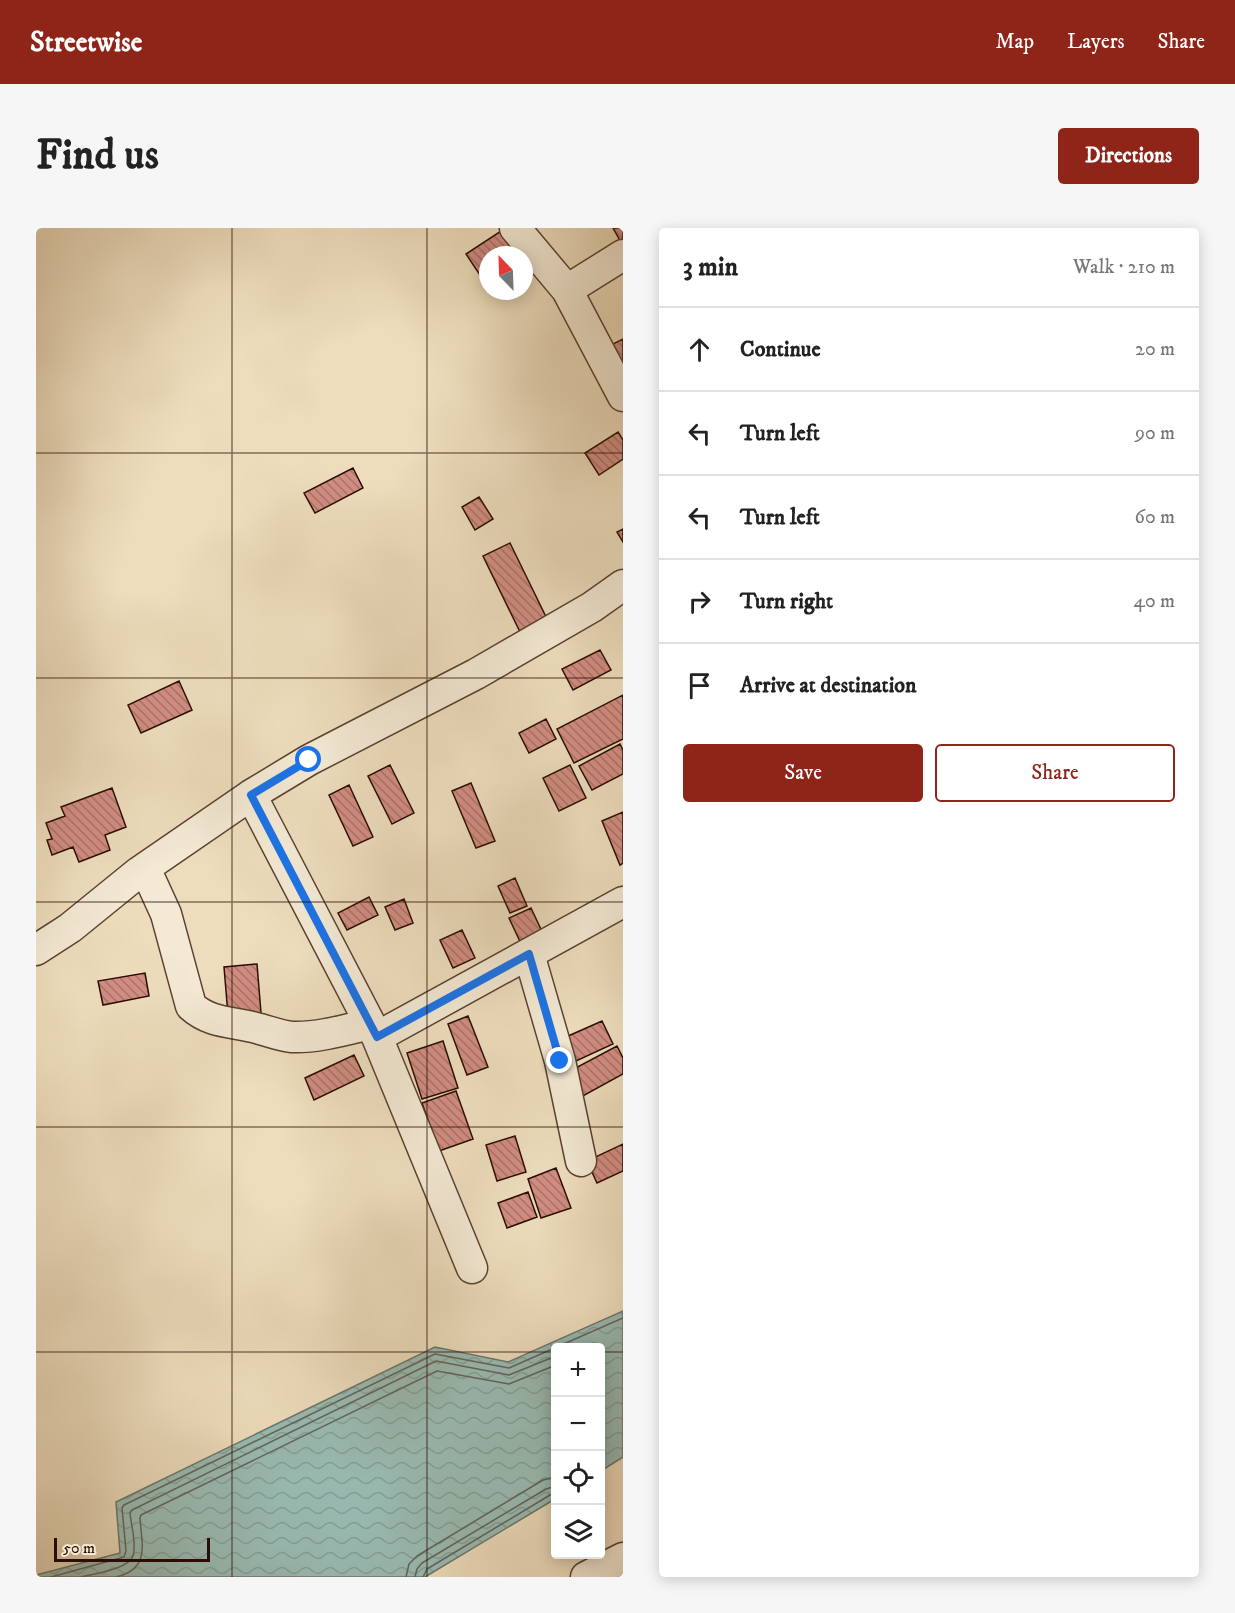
<!DOCTYPE html>
<html lang="en">
<head>
<meta charset="utf-8">
<style>
	:root { --surface:#fff; --page:#f6f6f6; --text:#222; --muted:#767676; --line:#e0e0e0; --accent:#8f2418 }
	body { margin:0; font-family:"IM FELL DW Pica",serif; background:var(--page); color:var(--text) }
	.controls { position:absolute; right:18px; bottom:18px; display:grid; overflow:hidden; border-radius:6px; box-shadow:0 3px 15px #0003 }
	.controls button { width:54px; height:54px; display:grid; place-items:center; padding:0; border:0; border-bottom:2px solid var(--line); background:var(--surface); color:var(--text); font:30px sans-serif }
	.compass { position:absolute; left:443px; top:18px; width:54px; height:54px; border-radius:50%; background:var(--surface); box-shadow:0 3px 15px #0003; rotate:337deg }
	.scale { position:absolute; left:18px; bottom:15px; width:156px; box-sizing:border-box; padding-left:6px; border:3px solid #2a0d03; border-top:0; font-size:16px; line-height:21px; white-space:nowrap; color:#2a0d03; -webkit-text-stroke:4px #f3e9d4; paint-order:stroke }
	.stop { position:absolute; width:18px; height:18px; margin:-14px; border:4px solid #1a73e8; border-radius:50%; background:#fff }
	.stop.end { background:#1a73e8; border-color:#fff; box-shadow:0 2px 6px #0008 }
	.list { margin:0; padding:0; list-style:none }
	h2 { display:flex; justify-content:space-between; align-items:center; height:78px; margin:0; padding:0 24px; font-size:26px }
	h2 small { font-size:20px; font-weight:400; color:var(--muted) }
	.list li { display:grid; grid-template-columns:39px 1fr auto; gap:18px; align-items:center; box-sizing:border-box; height:84px; padding:0 24px; border-top:2px solid var(--line) }
	.list b { display:block; font-size:22px; white-space:nowrap }
	.list em { font-size:20px; font-style:normal; color:var(--muted) }
	.actions { display:flex; gap:12px; padding:18px 24px }
	.actions a { flex:1; padding:14px 0; border:2px solid var(--accent); border-radius:6px; text-align:center; font-size:21px; color:var(--accent) }
	.actions .main { background:var(--accent); color:#fff }
	.icon { flex:none; width:33px; height:33px; fill:none; stroke:currentColor; stroke-width:2; stroke-linecap:round; stroke-linejoin:round }
	.map { position:relative; flex:none; width:587px; height:1349px; overflow:hidden; border-radius:6px }
	header { display:flex; align-items:center; gap:36px; box-sizing:border-box; height:84px; padding:0 30px; background:var(--accent); color:#fff }
	header strong { font-size:28px }
	nav { display:flex; gap:33px; margin-inline-start:auto; font-size:21px }
	.intro { display:flex; align-items:center; justify-content:space-between; box-sizing:border-box; height:144px; padding:0 36px }
	h1 { margin:0; font-size:42px }
	.button { padding:15px 27px; border-radius:6px; background:var(--accent); color:#fff; font-size:21px; font-weight:700 }
	main { display:flex; gap:36px; padding:0 36px }
	aside { flex:1; background:var(--surface); border-radius:6px; box-shadow:0 3px 15px #0003 }
	.map>svg:first-child { display:block }
	.water { fill:url(#water-waves); stroke:#6d756d; stroke-width:1.5 }
	.lines { fill:none; stroke-linecap:round; stroke-linejoin:round }
	.shore { stroke:#62645b; stroke-width:1.5 }
	.building { fill:url(#building-back-hatch); stroke:#2a0d03; stroke-width:1.5 }
	.minor-casing { stroke:#5b4132; stroke-width:33 }
	.minor { stroke:#f3e9d4; stroke-width:30 }
	.route { stroke:#1a73e8; stroke-width:8 }
	.grid { fill:none; stroke:#2a0d03; stroke-width:1.5; stroke-opacity:0.55 }
</style>
</head>
<body>
<header>
<strong>Streetwise</strong>
<nav><a>Map</a><a>Layers</a><a>Share</a></nav>
</header>
<div class="intro"><h1>Find us</h1><a class="button">Directions</a></div>
<main>
<div class="map">
<svg width="587" height="1349" viewBox="0 0 587 1349">
	<defs>
		<pattern id="water-waves" width="16" height="10" patternUnits="userSpaceOnUse" patternTransform="scale(1.5)"><rect width="16" height="10" fill="#99bbb3"/><path d="M0 5q4-4 8 0t8 0" fill="none" stroke="#84a098"/></pattern>
		<pattern id="building-back-hatch" width="6" height="6" patternUnits="userSpaceOnUse" patternTransform="scale(1.5)"><rect width="6" height="6" fill="#d18d82"/><path d="M-1 5l2 2M0 0l6 6M5-1l2 2" fill="none" stroke="#aa7268"/></pattern>
	</defs>
	<rect width="100%" height="100%" fill="#edddbd"/>
	<filter id="stains"><feTurbulence type="fractalNoise" baseFrequency=".00333" numOctaves="4"/><feColorMatrix values="0 0 0 0 .2 0 0 0 0 .09 0 0 0 0 .02 0 0 0 .5 -.17"/></filter>
	<radialGradient id="worn" r=".72"><stop offset=".6" stop-color="#630" stop-opacity="0"/><stop offset="1" stop-color="#630" stop-opacity=".3"/></radialGradient>
	<!-- water -->
	<path class="water" d="M587,1083V1229L565,1243L564,1120H520L519,1271L389,1349H0V1347L84,1325L80,1274L399,1119L472,1134Z"/>
	<g class="lines">
		<!-- shore -->
		<path class="shore" d="M15,1349L88,1329L90,1323L86,1280L88,1277L399,1126L473,1140L587,1090
			M45,1349C57,1346 93,1341 97,1328C101,1316 95,1297 94,1285L96,1282L400,1133L473,1147L520,1128
			M80,1349C114,1340 106,1319 104,1290L105,1287L401,1143L473,1156L520,1137
			M370,1349L373,1336L381,1328L507,1252L520,1249
			M379,1349L381,1341L386,1335L510,1261L520,1258
			M387,1349L391,1341L514,1267L520,1266"/>
	</g>
	<!-- building -->
	<path class="building" d="M577,0H587V18Z
		M465,3L481,27H452V59L430,26Z
		M587,111V137L575,117Z
		M582,204L587,212V231L563,247L549,225Z
		M317,240L327,260L279,285L268,265Z
		M443,269L457,291L439,302L426,279Z
		M587,301V314L581,304Z
		M474,315L512,393L485,406L447,328Z
		M564,422L575,442L537,462L526,441Z
		M143,453L156,482L105,505L92,477Z
		M587,467V511L538,535L521,501Z
		M510,491L520,511L493,525L483,505Z
		M584,516L587,522V546L556,562L543,538Z
		M354,537L378,585L356,596L332,548Z
		M534,537L550,570L523,583L507,550Z
		M435,555L459,613L440,620L416,563Z
		M313,557L337,609L317,618L293,567Z
		M76,560L90,599L69,607L74,622L43,634L37,619L16,627L11,612L16,611L10,595L29,588L25,579Z
		M587,584V635L584,637L566,593Z
		M479,650L491,678L474,685L462,658Z
		M333,669L342,687L311,702L302,685Z
		M368,671L377,695L359,702L349,679Z
		M495,680L510,712L488,722L473,690Z
		M426,702L439,730L417,740L404,712Z
		M221,736L225,785L192,787L188,739Z
		M109,745L113,768L67,777L62,753Z
		M432,788L452,839L431,847L412,796Z
		M566,793L577,816L540,833L530,809Z
		M407,813L422,860L386,871L371,825Z
		M581,818L587,830V846L545,869L532,844Z
		M318,827L328,848L278,872L269,850Z
		M420,863L437,911L403,923L386,875Z
		M479,908L490,944L461,953L450,917Z
		M587,916V943L561,955L551,933Z
		M520,940L535,980L505,990L492,951Z
		M492,964L501,989L471,1000L462,975Z"/>
	<g class="lines">
		<!-- minor casing -->
		<g class="minor-casing">
			<path id="minor" d="M479,0L531,62L587,168
				M531,62L587,27
				M215,567L341,809L436,1040
				M109,640L130,686L155,778C176,797 199,793 224,801C235,804 245,808 256,809C281,810 309,802 334,796
				M0,722L34,700L103,644L215,567L273,532L440,446L556,379L587,357
				M493,726L524,833L545,933
				M341,809L587,674
				M550,1349L587,1330"/>
		</g>
		<!-- minor -->
		<use href="#minor" class="minor"/>
	</g>
	<g class="lines">
		<!-- route -->
		<path class="route" d="M273,532L215,567L341,809L493,726L524,833"/>
	</g>
	<!-- grid -->
	<path class="grid" d="M196,0V1349M391,0V1349M0,225H587M0,450H587M0,674H587M0,899H587M0,1124H520M564,1124H587"/>
	<rect width="100%" height="100%" filter="url(#stains)"/>
	<rect width="100%" height="100%" fill="url(#worn)"/>
</svg>
<div class="controls">
<button>+</button>
<button>−</button>
<button><svg class="icon" aria-label="locate" viewBox="0 0 24 24"><circle cx="12" cy="12" r="6"/><path d="M12 2v4M12 18v4M2 12h4M18 12h4"/></svg></button>
<button><svg class="icon" aria-label="layers" viewBox="0 0 24 24"><path d="M12 4l9 5-9 5-9-5zM3 14l9 5 9-5"/></svg></button>
</div>
<svg class="compass" viewBox="-18 -18 36 36"><path d="M0-13l5 13h-10z" fill="#e53935"/><path d="M0 13l5-13h-10z" fill="#767676"/></svg>
<div class="scale">50 m</div>
<div class="stop" style="left:273px;top:532px"></div>
<div class="stop end" style="left:524px;top:833px"></div>
</div>
<aside>
<h2>3 min<small>Walk · 210 m</small></h2>
<ul class="list">
<li><svg class="icon" aria-label="ahead" viewBox="0 0 24 24"><path d="M12 20V5M6 11l6-6 6 6"/></svg><div><b>Continue</b></div><em>20 m</em></li>
<li><svg class="icon" aria-label="left" viewBox="0 0 24 24"><path d="M17 20v-9H6M10 6l-5 5 5 5"/></svg><div><b>Turn left</b></div><em>90 m</em></li>
<li><svg class="icon" aria-label="left" viewBox="0 0 24 24"><path d="M17 20v-9H6M10 6l-5 5 5 5"/></svg><div><b>Turn left</b></div><em>60 m</em></li>
<li><svg class="icon" aria-label="right" viewBox="0 0 24 24"><path d="M7 20v-9h11M14 6l5 5-5 5"/></svg><div><b>Turn right</b></div><em>40 m</em></li>
<li><svg class="icon" aria-label="arrive" viewBox="0 0 24 24"><path d="M6 21V4h12l-3 4 3 4H6"/></svg><div><b>Arrive at destination</b></div></li>
</ul>
<div class="actions"><a class="main">Save</a><a>Share</a></div>
</aside>
</main>
</body>
</html>
